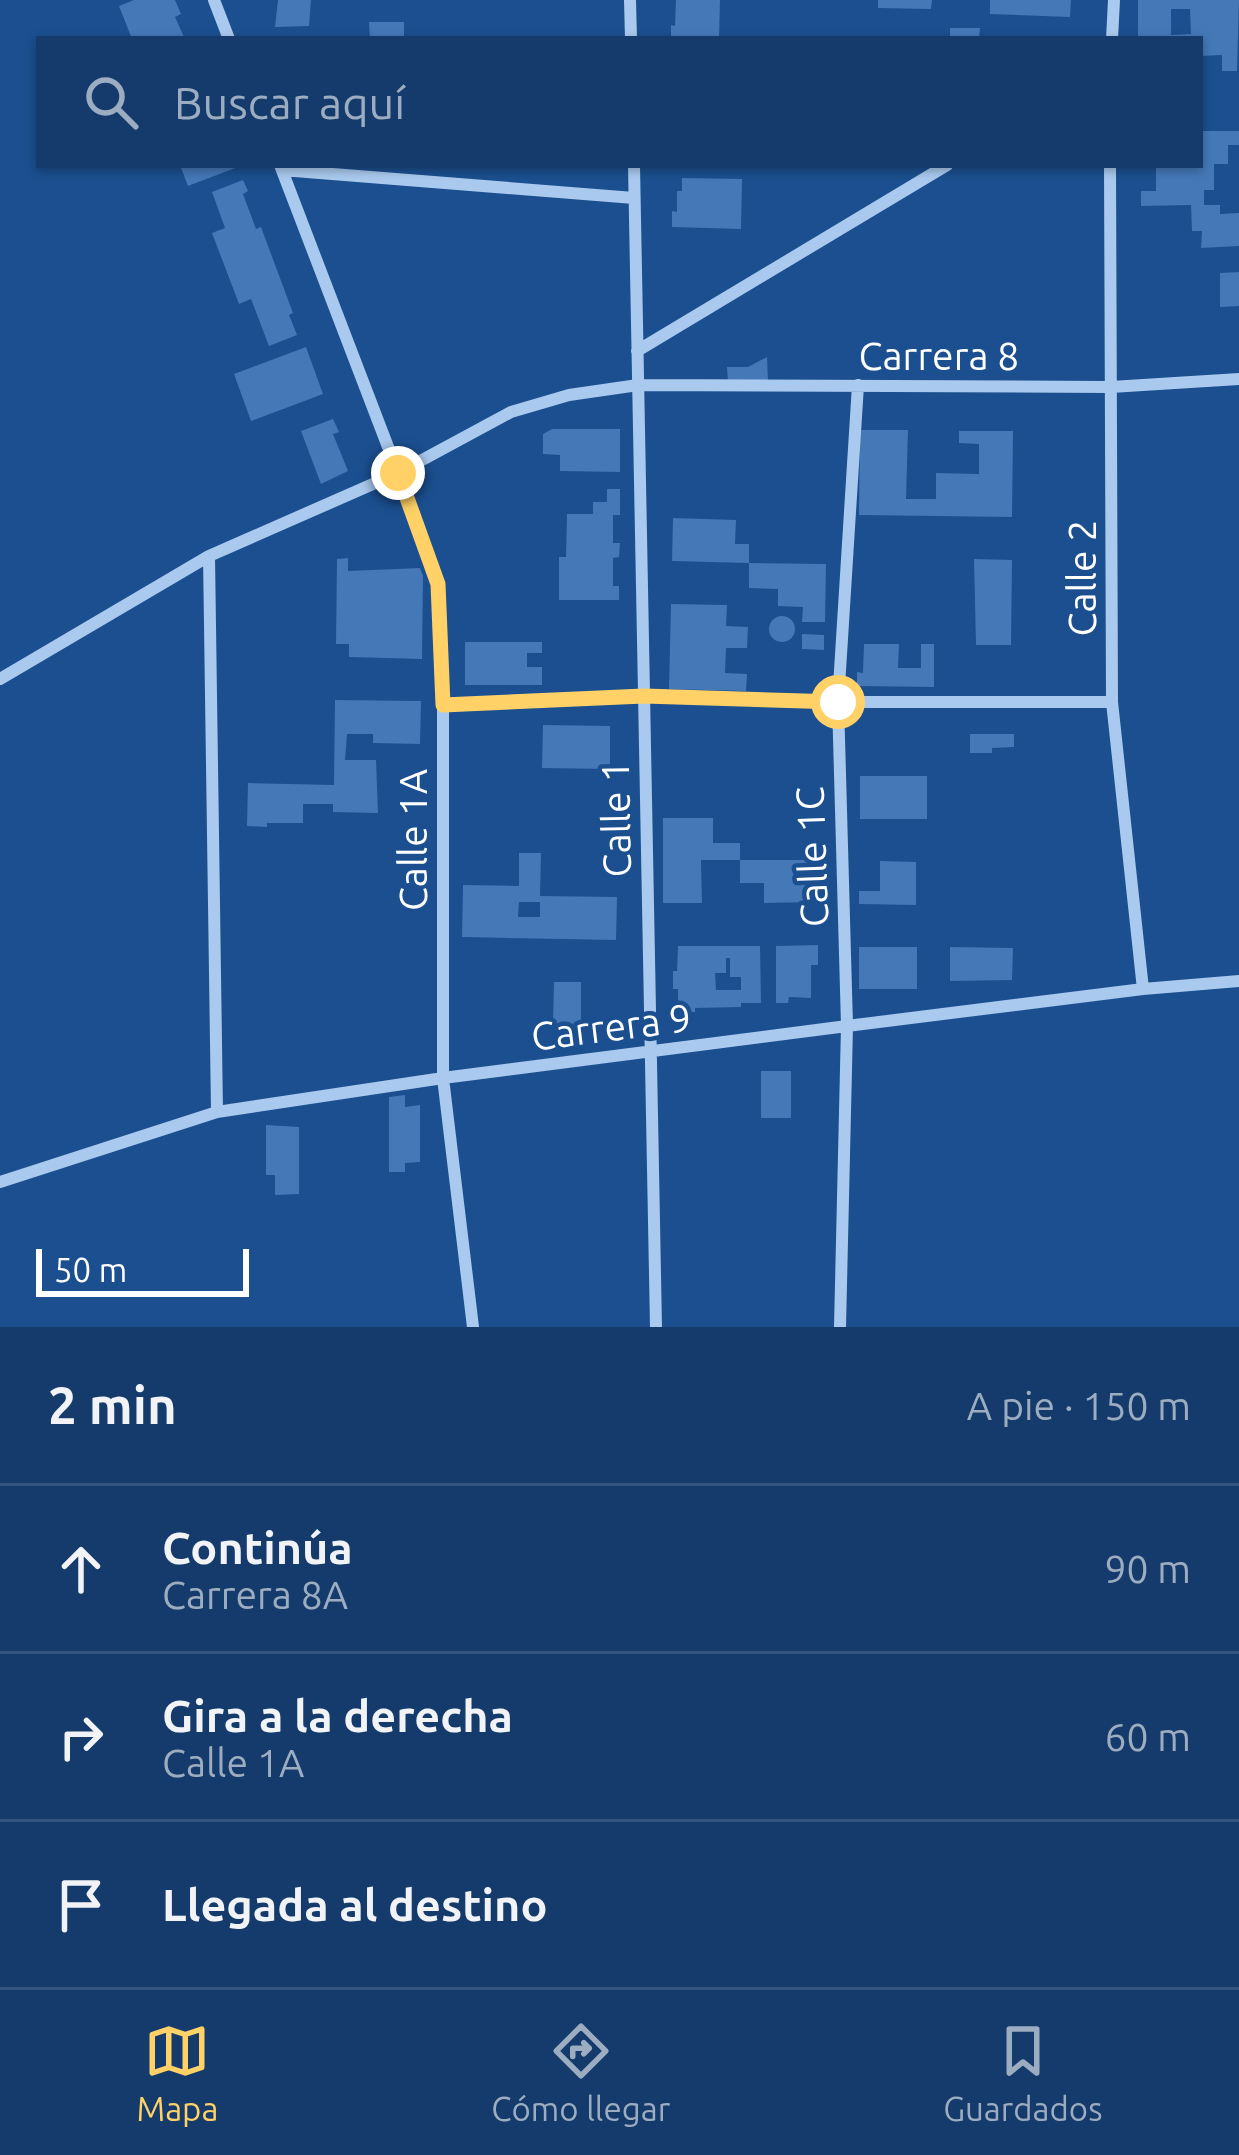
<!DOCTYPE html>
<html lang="es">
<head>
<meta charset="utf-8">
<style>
	:root { --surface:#143b6b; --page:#214673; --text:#f1f3f6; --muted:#9dadc1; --line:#33557e; --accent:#ffd166 }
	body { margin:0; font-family:Ubuntu,sans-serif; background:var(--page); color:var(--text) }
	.scale { position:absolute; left:36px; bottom:30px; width:213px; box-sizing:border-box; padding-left:12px; border:6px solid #fff; border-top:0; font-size:33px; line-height:42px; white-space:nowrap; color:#fff; -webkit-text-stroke:9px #1b4f8f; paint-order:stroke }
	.stop { position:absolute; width:36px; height:36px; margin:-27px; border:9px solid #ffd166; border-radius:50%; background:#fff }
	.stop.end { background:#ffd166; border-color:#fff; box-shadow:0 3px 12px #0008 }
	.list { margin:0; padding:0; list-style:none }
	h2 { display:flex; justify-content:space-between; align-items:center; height:156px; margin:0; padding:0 48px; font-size:51px }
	h2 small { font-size:39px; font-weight:400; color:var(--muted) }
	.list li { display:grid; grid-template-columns:78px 1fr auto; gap:36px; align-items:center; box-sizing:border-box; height:168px; padding:0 48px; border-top:3px solid var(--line) }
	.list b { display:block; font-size:45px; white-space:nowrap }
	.list p { margin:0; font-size:39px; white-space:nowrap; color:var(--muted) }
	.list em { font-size:39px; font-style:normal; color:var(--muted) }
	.icon { flex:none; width:66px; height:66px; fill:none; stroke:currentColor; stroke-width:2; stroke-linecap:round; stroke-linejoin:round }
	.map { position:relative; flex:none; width:1239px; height:1327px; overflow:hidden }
	.search { position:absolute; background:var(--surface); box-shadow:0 3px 9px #0004; left:36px; right:36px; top:36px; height:132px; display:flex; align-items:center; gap:30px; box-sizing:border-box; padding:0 42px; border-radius:0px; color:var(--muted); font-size:45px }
	.sheet { height:660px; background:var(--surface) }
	nav { display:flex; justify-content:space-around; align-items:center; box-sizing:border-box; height:168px; border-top:3px solid var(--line); background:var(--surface); font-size:33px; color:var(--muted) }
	nav a { display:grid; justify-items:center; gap:6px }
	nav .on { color:var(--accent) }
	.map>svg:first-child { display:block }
	.building { fill:#4478b7; fill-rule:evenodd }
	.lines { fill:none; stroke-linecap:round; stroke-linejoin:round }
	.minor { stroke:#a9c9ee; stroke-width:12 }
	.route { stroke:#ffd166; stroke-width:15 }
	.labels { text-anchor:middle; stroke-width:9; stroke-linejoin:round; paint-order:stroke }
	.street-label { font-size:39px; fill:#fff; stroke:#1b4f8f }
</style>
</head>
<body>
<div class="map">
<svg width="1239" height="1327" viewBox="0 0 1239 1327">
	<rect width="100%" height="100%" fill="#1b4f8f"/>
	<!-- building -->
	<path class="building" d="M134,0H175L181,14L175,17L184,37L132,39L119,6Z
		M278,0H311L309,26L275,27Z
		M676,0H720L719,39H671V25L675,26Z
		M878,0H932L931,9L878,8Z
		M990,0H1071L1070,17L990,14Z
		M1138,0H1239L1237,71H1222V55L1200,56V39H1138ZM1171,9H1190L1191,34L1171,35Z
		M369,22H404V39H370Z
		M950,28H980L979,39H950Z
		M1200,131H1239V145H1228V164H1214V190H1204V205H1220V214L1239,213V246L1201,248L1202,231H1192L1191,205L1141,206V191H1156V165H1200Z
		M180,165H243L188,186Z
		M682,178L742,179L741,229L672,227V211L677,212V191H682Z
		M243,180L248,191L243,194L256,229L261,227L293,313L289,315L297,335L269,346L251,299L239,304L212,233L225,228L212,192Z
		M1239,272V306L1220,307V273Z
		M306,347L323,394L251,421L234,374Z
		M767,357L768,381L728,382L727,367H748Z
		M333,419L339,432L333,434L348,471L321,484L301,431Z
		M552,429H620V472L560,471V455L543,454V434Z
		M860,430H908L906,499H936V473L979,474V444L959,443V431H1013L1012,517L859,515Z
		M607,489H620V515H613V543H620L619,557L613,558V586H619V600H559V557H566L567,514H593V502H607Z
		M673,518L736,520L735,544H749V563L826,564L825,622H802L803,607L778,606V589L749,588V563L672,561Z
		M348,558V571L420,568L423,576L422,659L349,657V644H336L337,559Z
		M974,559L1012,560L1011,645H976Z
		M671,604L727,605L726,626L748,627L747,648H726L725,673L747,674L746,691L669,689Z
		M769 629a13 13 0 1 1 26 0a13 13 0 1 1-26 0Z
		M802,634L824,635V650L802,649Z
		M465,642H542V653H527V667H542V685H465Z
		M864,644H899L898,668H921V644H934V687L857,686V672L863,673Z
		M335,700L421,701L420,744L373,743V734H347L345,760H376L378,813L333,812V804H303V823H267V827L247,826L248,783L334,785Z
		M543,725L610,726V769L542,768Z
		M970,734H1014V747L992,748V753H970Z
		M860,776H927V819H860Z
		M663,818H713V843H740V860H701L702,903H663Z
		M519,853H541L540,896L617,897L616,940L462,937L463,885L519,886ZM519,902H540V917H518Z
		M740,860H817V902L764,903V883H740Z
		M880,861L916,862V905L859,904V891H880Z
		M818,945V965H811V998L789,997L788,1003H776V946Z
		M678,946H760L761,1003H741V1007L695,1008V1012H678V989H673V971H677ZM726,958H730V977H741V990H716L715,973H726Z
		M859,947H917V989H859Z
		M950,947L1013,948L1012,980L950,981Z
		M554,982H581V1025L553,1024Z
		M761,1071H791V1118H761Z
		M405,1095V1107L420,1105V1162L405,1163V1172H389V1097Z
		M266,1125L299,1127V1194L275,1195V1175H266Z"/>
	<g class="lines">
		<!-- minor -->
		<path class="minor" d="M214,0L229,39
			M630,0L631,39
			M1112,39L1114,0
			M280,165L398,473L438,583L443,705V1078L473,1327
			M634,165L656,1327
			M1110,165L1112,702L1143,989
			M282,170L634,198
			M637,351L947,165
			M209,556L217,1112
			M0,679L209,556L398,473L511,412L569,395L638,385L1111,387L1239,379
			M443,705L644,696L838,702H1112
			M0,1182L217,1112L443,1078L847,1026L1143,989L1239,981
			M840,1327L847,1026L838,702L858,385"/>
	</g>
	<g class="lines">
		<!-- route -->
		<path class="route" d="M398,473L438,584L443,705L644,696L838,702"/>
	</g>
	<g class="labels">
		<!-- street labels -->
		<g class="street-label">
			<text x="939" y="370">Carrera 8</text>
			<text transform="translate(1082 578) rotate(-90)" y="14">Calle 2</text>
			<text transform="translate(616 819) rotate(-91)" y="14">Calle 1</text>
			<text transform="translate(413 840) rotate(-90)" y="14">Calle 1A</text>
			<text transform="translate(812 857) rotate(-92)" y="14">Calle 1C</text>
			<text transform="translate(611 1027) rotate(-7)" y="14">Carrera 9</text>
		</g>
	</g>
</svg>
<div class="scale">50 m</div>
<div class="stop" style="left:838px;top:702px"></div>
<div class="stop end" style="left:398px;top:473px"></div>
<div class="search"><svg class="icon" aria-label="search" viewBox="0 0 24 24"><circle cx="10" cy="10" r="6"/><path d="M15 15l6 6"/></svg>Buscar aquí</div>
</div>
<section class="sheet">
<h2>2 min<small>A pie · 150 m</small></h2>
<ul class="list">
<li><svg class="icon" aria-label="ahead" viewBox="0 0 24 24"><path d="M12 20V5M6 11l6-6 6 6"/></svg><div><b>Continúa</b><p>Carrera 8A</p></div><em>90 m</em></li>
<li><svg class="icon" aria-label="right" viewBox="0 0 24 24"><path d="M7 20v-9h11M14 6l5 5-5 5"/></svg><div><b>Gira a la derecha</b><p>Calle 1A</p></div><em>60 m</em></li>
<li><svg class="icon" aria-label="arrive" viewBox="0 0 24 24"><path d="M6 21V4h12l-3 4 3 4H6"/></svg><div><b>Llegada al destino</b></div></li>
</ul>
</section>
<nav>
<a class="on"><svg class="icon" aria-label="map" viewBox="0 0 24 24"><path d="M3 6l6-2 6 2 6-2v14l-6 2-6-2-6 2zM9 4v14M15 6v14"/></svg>Mapa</a>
<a><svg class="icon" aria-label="directions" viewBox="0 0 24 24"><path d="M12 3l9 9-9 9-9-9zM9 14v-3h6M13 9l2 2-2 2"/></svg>Cómo llegar</a>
<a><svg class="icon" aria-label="saved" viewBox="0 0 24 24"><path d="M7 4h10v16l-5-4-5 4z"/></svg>Guardados</a>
</nav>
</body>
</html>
